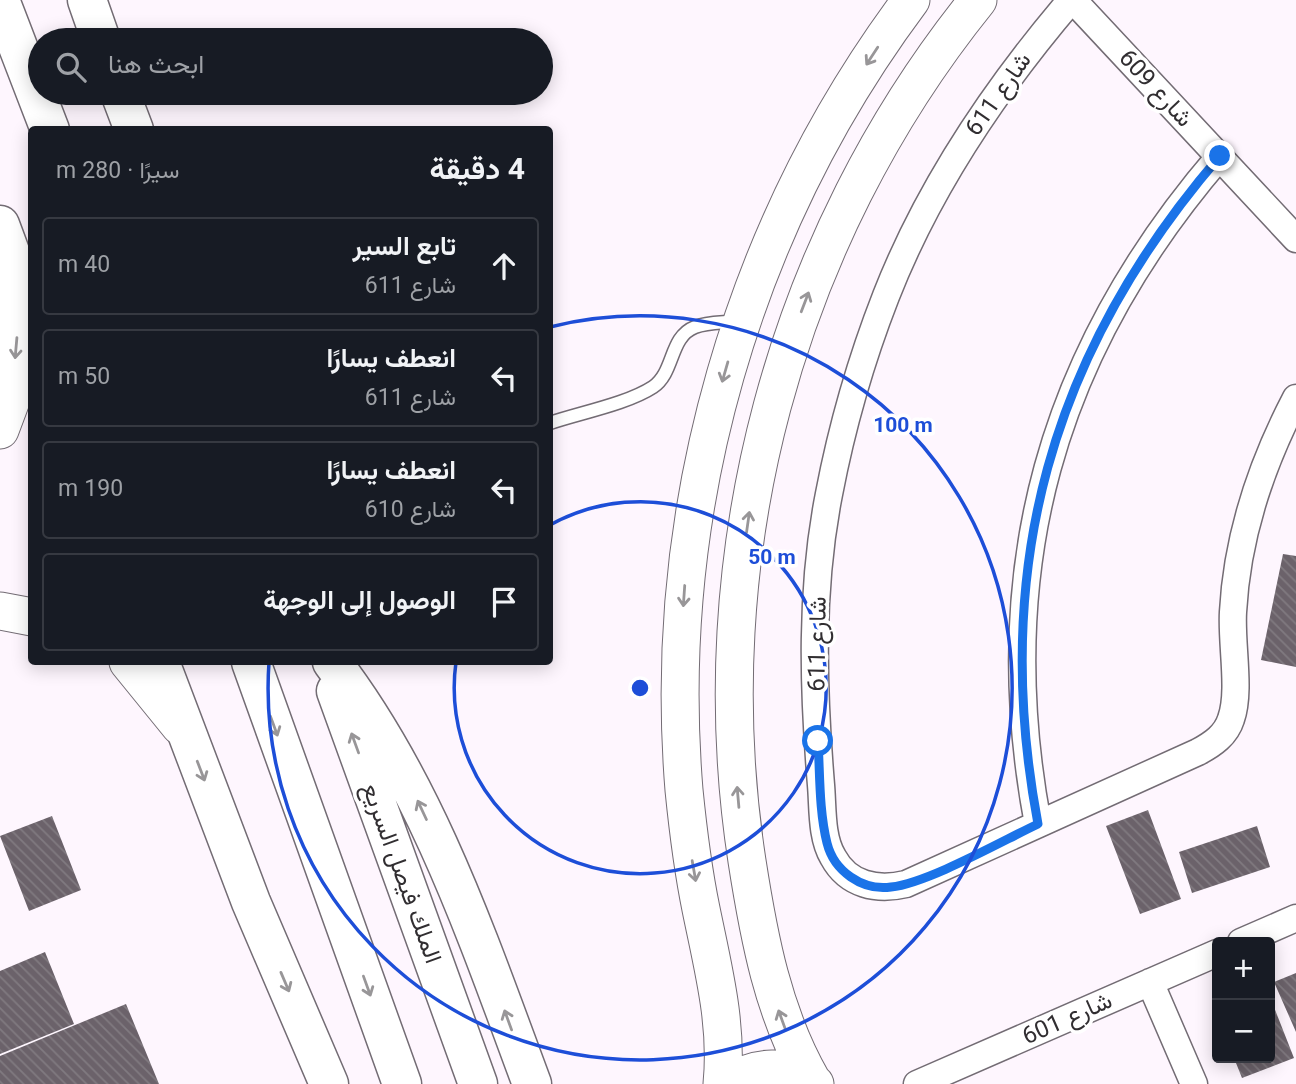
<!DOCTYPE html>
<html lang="ar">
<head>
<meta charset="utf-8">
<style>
	:root { --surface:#171b24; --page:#242831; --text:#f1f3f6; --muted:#9ea1a6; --line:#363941 }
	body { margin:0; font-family:Georgia,Vazirmatn,serif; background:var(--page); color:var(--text); direction:rtl }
	.controls { position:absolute; right:21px; bottom:21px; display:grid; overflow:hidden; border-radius:7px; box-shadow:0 4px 18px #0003 }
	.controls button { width:63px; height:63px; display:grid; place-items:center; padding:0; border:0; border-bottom:2px solid var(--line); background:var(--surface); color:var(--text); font:35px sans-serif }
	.stop { position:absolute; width:21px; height:21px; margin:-16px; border:5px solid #1a73e8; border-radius:50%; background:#fff }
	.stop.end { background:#1a73e8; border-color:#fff; box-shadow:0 2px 7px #0008 }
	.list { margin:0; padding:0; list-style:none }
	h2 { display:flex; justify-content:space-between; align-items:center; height:91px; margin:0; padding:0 28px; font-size:30px }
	h2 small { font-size:23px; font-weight:400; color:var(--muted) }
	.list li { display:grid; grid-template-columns:46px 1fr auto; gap:21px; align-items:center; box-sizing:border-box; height:98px; margin:0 14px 14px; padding:0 14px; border:2px solid var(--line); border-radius:7px }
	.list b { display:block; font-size:26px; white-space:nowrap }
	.list p { margin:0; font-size:23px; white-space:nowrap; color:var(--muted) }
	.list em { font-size:23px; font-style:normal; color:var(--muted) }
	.icon { flex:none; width:38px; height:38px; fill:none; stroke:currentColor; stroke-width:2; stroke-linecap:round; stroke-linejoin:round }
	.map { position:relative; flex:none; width:1296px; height:1084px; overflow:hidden; direction:ltr }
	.search { position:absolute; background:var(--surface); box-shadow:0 4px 18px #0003; left:28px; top:28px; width:525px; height:77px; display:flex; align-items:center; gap:18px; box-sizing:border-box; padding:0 24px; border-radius:38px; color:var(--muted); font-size:26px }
	.panel { position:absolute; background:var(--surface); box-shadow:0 4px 18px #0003; left:28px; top:126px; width:525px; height:539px; border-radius:7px; direction:rtl }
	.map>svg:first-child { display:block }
	.building { fill:url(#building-back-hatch) }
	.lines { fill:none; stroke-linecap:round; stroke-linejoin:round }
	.lane-casing { stroke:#736c74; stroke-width:15 }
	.street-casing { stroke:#736c74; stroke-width:29 }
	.secondary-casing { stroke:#736c74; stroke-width:39 }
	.highway-casing { stroke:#736c74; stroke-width:41 }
	.lane { stroke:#fff; stroke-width:12 }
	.street { stroke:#fff; stroke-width:26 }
	.secondary { stroke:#fff; stroke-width:37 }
	.highway { stroke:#fff; stroke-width:38 }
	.oneway { stroke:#989698 }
	.route { stroke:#1a73e8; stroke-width:9 }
	.ring { fill:none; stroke:#1d4ed8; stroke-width:3.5 }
	.labels { text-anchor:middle; stroke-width:7; stroke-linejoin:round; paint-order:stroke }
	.street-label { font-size:24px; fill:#312e31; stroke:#fff }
	.centre { fill:#1d4ed8; stroke:#fff; stroke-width:3.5 }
	.ring-label { font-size:21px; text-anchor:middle; font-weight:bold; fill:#1d4ed8; stroke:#fff; stroke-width:7; stroke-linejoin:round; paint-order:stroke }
</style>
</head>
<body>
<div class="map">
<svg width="1296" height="1084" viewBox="0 0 1296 1084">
	<defs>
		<pattern id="building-back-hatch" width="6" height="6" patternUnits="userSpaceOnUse" patternTransform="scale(1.75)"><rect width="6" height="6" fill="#6b626a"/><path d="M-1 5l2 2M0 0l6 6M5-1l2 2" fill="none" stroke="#807a80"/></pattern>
	</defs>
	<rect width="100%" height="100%" fill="#fef6fe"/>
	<!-- building -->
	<path class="building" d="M1283,554L1296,556V667L1261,660Z
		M1148,810L1181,899L1140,914L1106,826Z
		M52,816L81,890L29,911L0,836Z
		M1257,826L1270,867L1192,893L1179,852Z
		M45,952L74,1024L0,1054V971Z
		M1296,973V1032L1274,982Z
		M1270,997L1294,1058L1242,1078L1234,1058H1270Z
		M126,1004L159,1084H0V1056Z"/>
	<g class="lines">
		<!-- lane casing -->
		<g class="lane-casing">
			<path id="lane" d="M550,423C579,413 627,404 653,387C675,372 669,337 695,327C708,322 724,323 738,321"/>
		</g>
		<!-- street casing -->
		<g class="street-casing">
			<path id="street" d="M1071,0C995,89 929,186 886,296C861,360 842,426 829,494C810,590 813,688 821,785C823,808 821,837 833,857C848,885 877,891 906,884L1198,752C1213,744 1226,735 1231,719C1241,691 1231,644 1233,612C1237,537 1261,465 1296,398
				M1073,0L1296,239
				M1038,824C990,569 1051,352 1220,156
				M1241,942L1296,918
				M1150,982L1194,1084
				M917,1084L1217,953"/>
		</g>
		<!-- secondary casing -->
		<g class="secondary-casing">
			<path id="secondary" d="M0,430L12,398L18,331L3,272
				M0,611L32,617
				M128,662L180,726
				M812,1081C773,1013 759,938 747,861C700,557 784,240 978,0
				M722,1084C728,1024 713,968 701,909C693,870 688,830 684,790C661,509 742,226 911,0
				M728,1084C754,1065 790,1063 815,1084"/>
		</g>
		<!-- highway casing -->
		<g class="highway-casing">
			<path id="highway" d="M0,0L50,130
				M87,0L101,40
				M120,93L134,130
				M0,225L32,311
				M160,662L251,902L329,1084
				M251,662L402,1084
				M332,662C427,786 478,939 532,1084
				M336,691L478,1084"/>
		</g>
		<!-- lane -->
		<use href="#lane" class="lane"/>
		<!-- street -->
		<use href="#street" class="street"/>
		<!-- secondary -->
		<use href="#secondary" class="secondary"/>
		<!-- highway -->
		<use href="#highway" class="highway"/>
	</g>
	<!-- one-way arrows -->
	<defs><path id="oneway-shaft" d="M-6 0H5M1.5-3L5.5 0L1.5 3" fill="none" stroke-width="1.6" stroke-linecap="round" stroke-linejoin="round" transform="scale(1.75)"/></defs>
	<g class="oneway">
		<use href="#oneway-shaft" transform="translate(872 56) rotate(123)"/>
		<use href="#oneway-shaft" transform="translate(805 302) rotate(-69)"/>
		<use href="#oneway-shaft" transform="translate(16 348) rotate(95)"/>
		<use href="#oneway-shaft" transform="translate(725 372) rotate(106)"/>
		<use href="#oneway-shaft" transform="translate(748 522) rotate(-82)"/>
		<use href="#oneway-shaft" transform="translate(684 596) rotate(94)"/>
		<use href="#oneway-shaft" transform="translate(274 726) rotate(70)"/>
		<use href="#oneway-shaft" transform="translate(355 743) rotate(-110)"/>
		<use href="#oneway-shaft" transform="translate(201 771) rotate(69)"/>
		<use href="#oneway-shaft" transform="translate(738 797) rotate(-95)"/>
		<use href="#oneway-shaft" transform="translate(422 810) rotate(-115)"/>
		<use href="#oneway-shaft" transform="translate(694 871) rotate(80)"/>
		<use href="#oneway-shaft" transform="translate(285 982) rotate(67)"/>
		<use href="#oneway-shaft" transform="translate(367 986) rotate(70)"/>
		<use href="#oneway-shaft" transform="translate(508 1020) rotate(-110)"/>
		<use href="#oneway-shaft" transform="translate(782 1020) rotate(-110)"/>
	</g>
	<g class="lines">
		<!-- route -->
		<path class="route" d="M818,741C820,774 819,811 827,843C834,871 862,891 891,887C928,883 1002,841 1038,824C990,569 1051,352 1220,156"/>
	</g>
	<!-- distance rings -->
	<g class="ring">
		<path d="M550 525A186 186 0 1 1 456 662"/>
		<path d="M550 327A372 372 0 1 1 269 662"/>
	</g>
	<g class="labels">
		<!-- street labels -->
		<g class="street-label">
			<text transform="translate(1156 88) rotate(47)" y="8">شارع 609</text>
			<text transform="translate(998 94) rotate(-55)" y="8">شارع 611</text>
			<text transform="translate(817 644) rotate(-89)" y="8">شارع 611</text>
			<text transform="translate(402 873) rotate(70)" y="8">الملك فيصل السريع</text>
			<text transform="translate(1067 1018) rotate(-24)" y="8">شارع 601</text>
		</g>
	</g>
	<circle cx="640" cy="688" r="10" class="centre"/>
	<g class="ring-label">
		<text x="903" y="432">100 m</text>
		<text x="772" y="564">50 m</text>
	</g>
</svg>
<div class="controls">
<button>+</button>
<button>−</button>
</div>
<div class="stop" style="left:818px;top:741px"></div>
<div class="stop end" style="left:1220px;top:156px"></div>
<div class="search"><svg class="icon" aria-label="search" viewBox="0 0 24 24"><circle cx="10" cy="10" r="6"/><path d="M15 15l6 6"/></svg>ابحث هنا</div>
<section class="panel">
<h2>4 دقيقة<small>سيرًا · 280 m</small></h2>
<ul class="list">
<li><svg class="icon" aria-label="ahead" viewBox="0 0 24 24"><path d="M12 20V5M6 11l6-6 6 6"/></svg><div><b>تابع السير</b><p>شارع 611</p></div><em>40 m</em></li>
<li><svg class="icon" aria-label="left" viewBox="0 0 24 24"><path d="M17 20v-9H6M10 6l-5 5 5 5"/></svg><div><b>انعطف يسارًا</b><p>شارع 611</p></div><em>50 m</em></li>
<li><svg class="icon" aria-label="left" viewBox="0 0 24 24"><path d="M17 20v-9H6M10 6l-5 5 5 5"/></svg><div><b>انعطف يسارًا</b><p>شارع 610</p></div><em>190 m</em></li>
<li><svg class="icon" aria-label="arrive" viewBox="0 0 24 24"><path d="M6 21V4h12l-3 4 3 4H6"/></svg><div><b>الوصول إلى الوجهة</b></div></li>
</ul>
</section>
</div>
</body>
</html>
